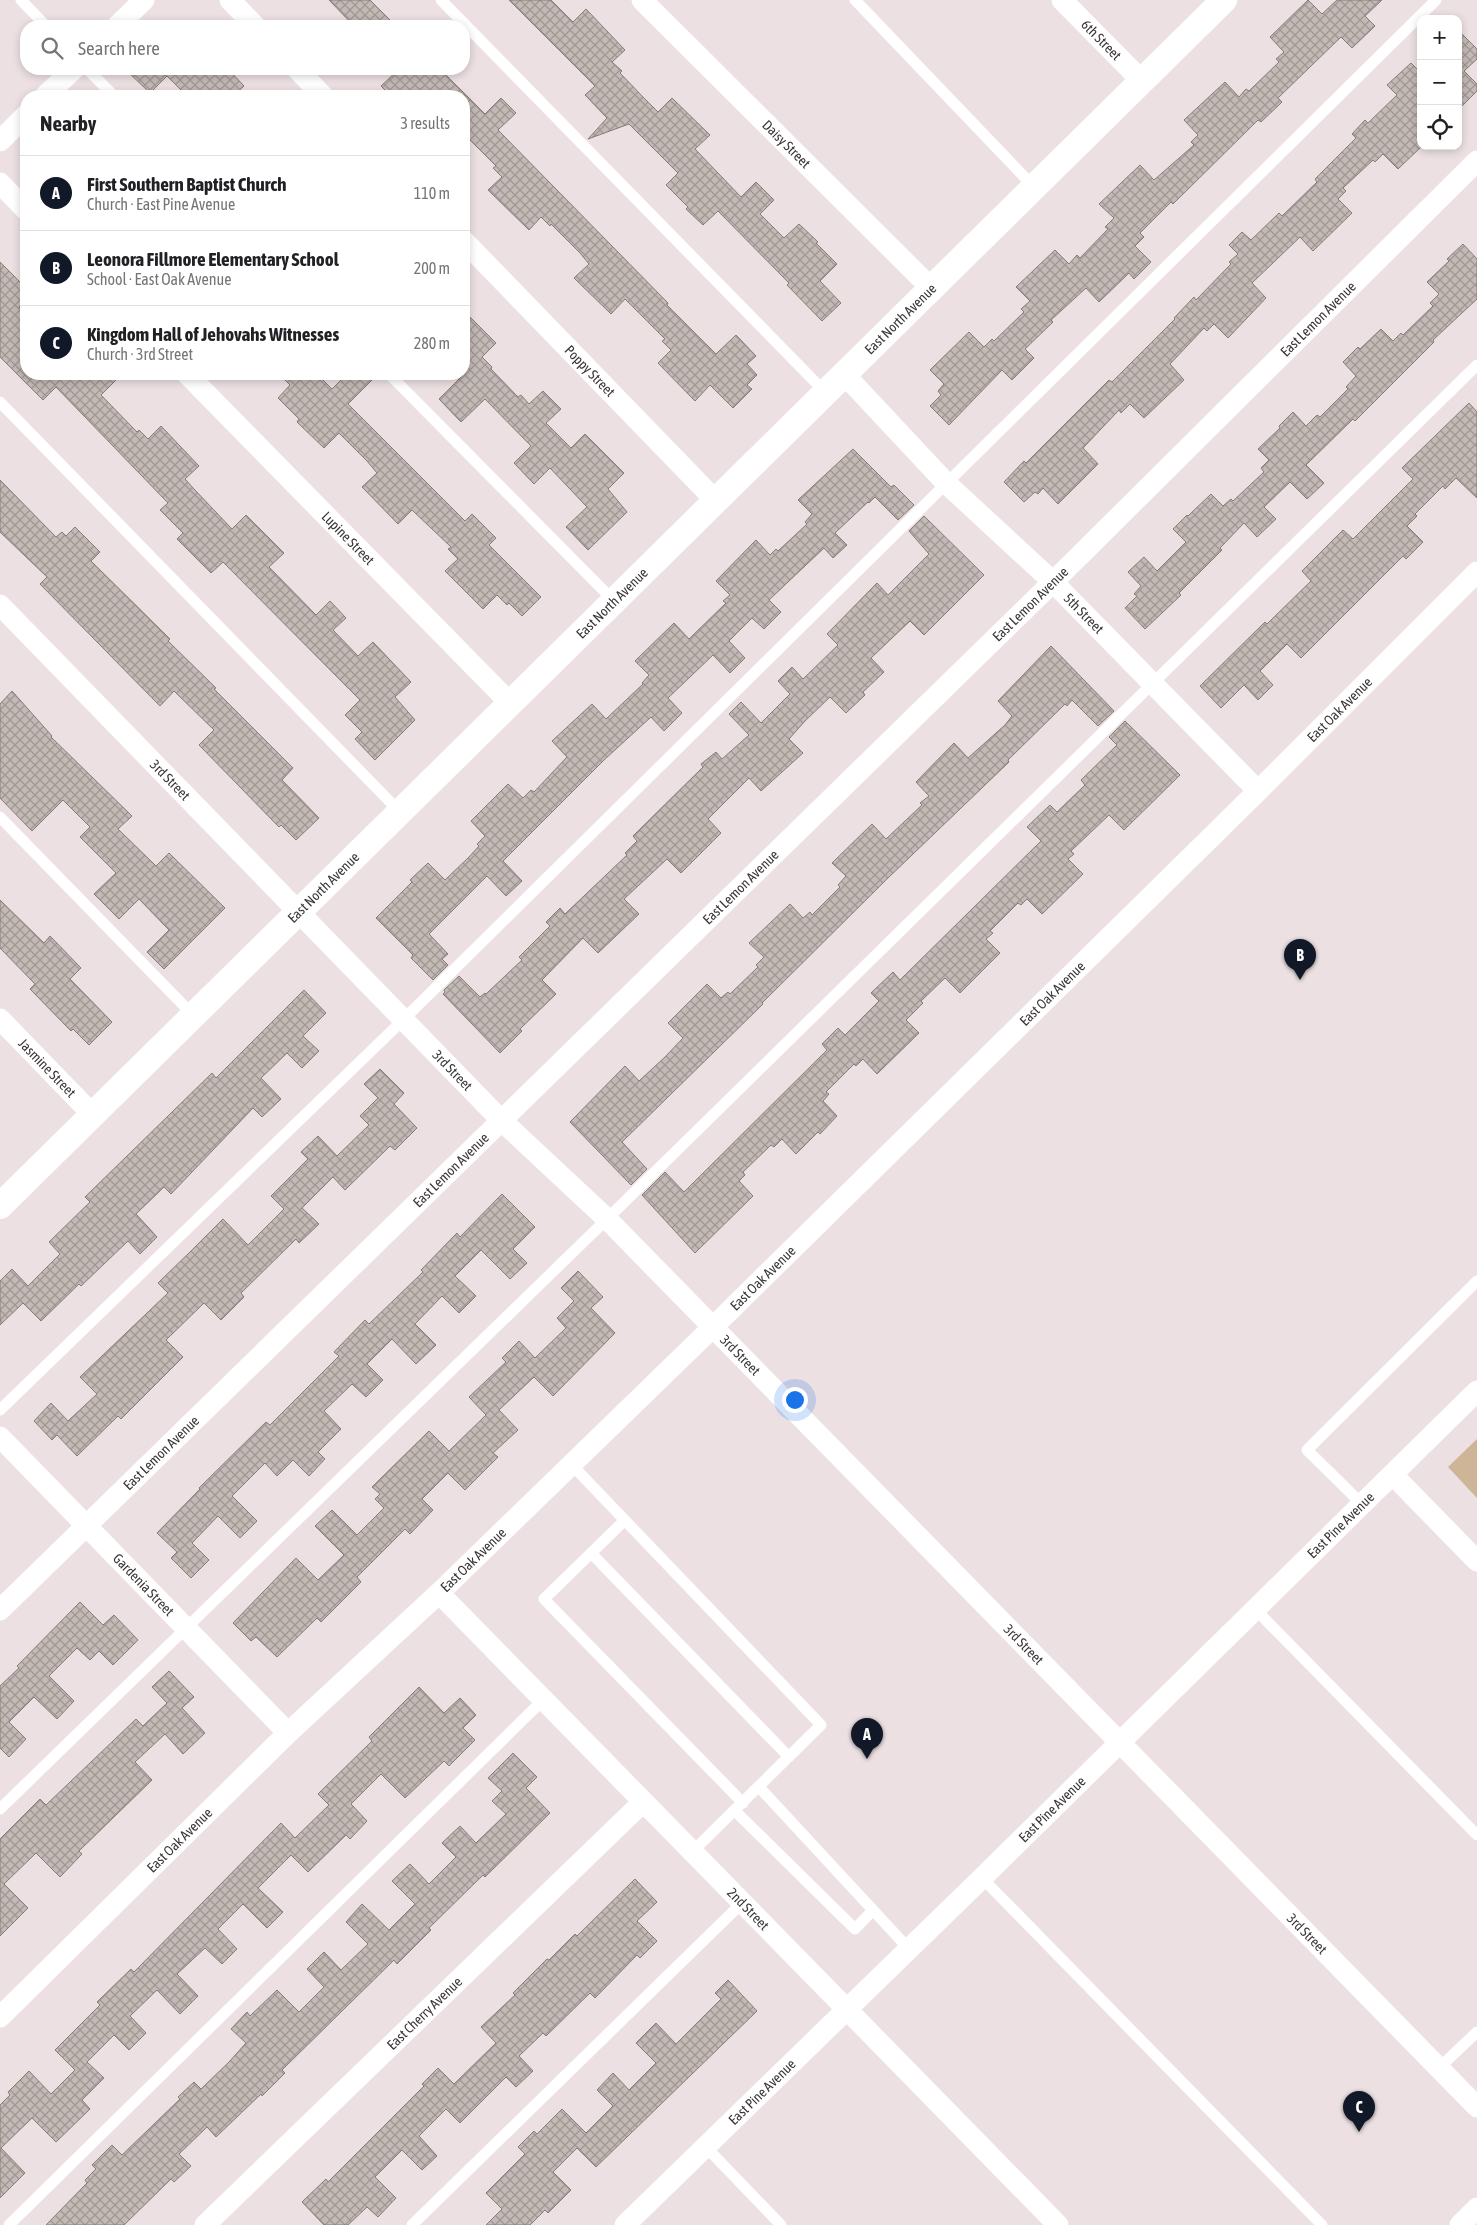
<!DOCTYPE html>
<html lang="en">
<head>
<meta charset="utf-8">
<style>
	:root { --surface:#fff; --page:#f2f2f2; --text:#202124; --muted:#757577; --line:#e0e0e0; --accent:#111827 }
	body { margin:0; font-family:"Asap Condensed",sans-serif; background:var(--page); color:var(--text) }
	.controls { position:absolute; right:15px; top:15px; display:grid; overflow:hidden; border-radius:10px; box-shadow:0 2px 8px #0003 }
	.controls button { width:45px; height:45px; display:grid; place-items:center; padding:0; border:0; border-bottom:1px solid var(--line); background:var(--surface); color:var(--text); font:25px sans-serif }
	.you { position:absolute; left:794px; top:1399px; width:18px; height:18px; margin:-12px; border:4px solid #fff; border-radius:50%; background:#1a73e8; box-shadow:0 0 0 8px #1a73e833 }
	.badge { display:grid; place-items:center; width:32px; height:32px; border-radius:50%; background:var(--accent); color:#fff; font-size:16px; font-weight:700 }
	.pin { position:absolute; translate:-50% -41px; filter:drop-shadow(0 1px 2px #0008) }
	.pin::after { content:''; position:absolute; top:26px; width:18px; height:15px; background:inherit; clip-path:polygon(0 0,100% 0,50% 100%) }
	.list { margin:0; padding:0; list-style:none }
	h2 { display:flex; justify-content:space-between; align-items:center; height:65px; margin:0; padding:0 20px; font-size:21px }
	h2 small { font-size:16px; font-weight:400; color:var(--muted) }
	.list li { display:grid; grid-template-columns:32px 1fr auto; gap:15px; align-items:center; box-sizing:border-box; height:75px; padding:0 20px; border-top:1px solid var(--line) }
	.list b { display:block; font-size:19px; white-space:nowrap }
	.list p { margin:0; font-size:16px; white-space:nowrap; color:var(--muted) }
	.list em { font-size:16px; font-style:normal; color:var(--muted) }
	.icon { flex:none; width:28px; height:28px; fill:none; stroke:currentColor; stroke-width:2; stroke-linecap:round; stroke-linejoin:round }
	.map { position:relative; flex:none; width:1477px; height:2225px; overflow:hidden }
	.search { position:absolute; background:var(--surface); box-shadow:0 2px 8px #0003; left:20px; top:20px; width:450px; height:55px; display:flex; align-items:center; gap:12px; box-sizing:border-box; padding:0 18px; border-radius:20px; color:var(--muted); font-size:19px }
	.panel { position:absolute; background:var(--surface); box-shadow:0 2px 8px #0003; left:20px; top:90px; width:450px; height:290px; border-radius:20px }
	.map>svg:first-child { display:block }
	.green { fill:#cfb598 }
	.building { fill:url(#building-cross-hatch); stroke:#867c79 }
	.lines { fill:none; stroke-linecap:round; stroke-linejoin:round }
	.service { stroke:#fff; stroke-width:11 }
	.minor { stroke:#fff; stroke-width:21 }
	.tertiary { stroke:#fff; stroke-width:26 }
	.labels { text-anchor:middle; stroke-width:4; stroke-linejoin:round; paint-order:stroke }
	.street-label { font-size:14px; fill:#3a3636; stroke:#fff }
</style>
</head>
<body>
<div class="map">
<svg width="1477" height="2225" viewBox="0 0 1477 2225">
	<defs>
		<pattern id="building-cross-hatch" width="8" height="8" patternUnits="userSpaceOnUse" patternTransform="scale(1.25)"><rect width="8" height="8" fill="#c3b9b5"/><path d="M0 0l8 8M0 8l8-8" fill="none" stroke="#9f9794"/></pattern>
	</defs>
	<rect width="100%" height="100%" fill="#ece0e2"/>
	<!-- green -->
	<path class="green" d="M1477,1439V1498L1448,1467Z"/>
	<!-- building -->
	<path class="building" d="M329,0H370L396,26H354Z
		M509,0H551L573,22L586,9L625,50L612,62L622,71L620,73L643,97L658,112L672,98L710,135L695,149L741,197L756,182L774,200L760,214L784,238L799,224L818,242L816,243L837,264L820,281L841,303L822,321L787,285L789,283L718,211L703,225L686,209L688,207L666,185L678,173L629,124L588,139L607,118L585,95L595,86Z
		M1308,0L1322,14L1337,0H1382L1365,16L1375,26L1352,48L1341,37L1278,98L1282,102L1261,122L1258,120L1173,204L1171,202L1140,233L1144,237L1135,246L1151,262L1134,279L1129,273L1099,302L1086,288L1051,320L1053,322L1025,349L1034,358L1012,380L1002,370L949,425L930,406L941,395L938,391L944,384L930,370L969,332L984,347L992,339L994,341L1024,312L1021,309L1030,301L1016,287L1055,250L1069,264L1077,255L1080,258L1108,229L1105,227L1114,218L1099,204L1140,165L1154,180L1194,145L1191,142L1198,135L1184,120L1225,82L1239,97L1246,89L1249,91L1279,62L1276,59L1284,52L1270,37Z
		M1458,30L1477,49V59L1464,71L1477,84V91L1458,110Z
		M1411,63L1421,73V147L1398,169L1383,154L1375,162L1373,160L1343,188L1346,191L1338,199L1352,213L1313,251L1300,237L1252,283L1266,298L1228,338L1214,324L1207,331L1204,328L1170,364L1184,380L1144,418L1130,404L1121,413L1119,410L1083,448L1098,464L1058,504L1043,488L1038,494L1035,492L1024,502L1004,482L1024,461L1026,463L1109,380L1112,382L1175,319L1174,318L1194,297L1196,300L1231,264L1229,262L1238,254L1229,245L1242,232L1251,240L1279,213L1282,216L1317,182L1315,179L1356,138L1352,134L1365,120L1368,123L1397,95L1387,85Z
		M125,69H228L244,86L233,96H187L167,76L150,93Z
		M399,69H440L485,114L501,98L516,113L498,130L668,303L667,305L716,354L736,335L756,356L747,364L757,375L747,385L752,389L733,408L710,385L695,401L658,363L671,350L662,341L665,339L625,299L611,314L574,278L589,264L580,253L551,224L550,226L541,217L529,230L488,190L502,177L493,168L496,166L464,134V96H391L381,86Z
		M1463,244L1477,259V299L1433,340L1434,342L1355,421L1353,419L1306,465L1324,483L1307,499L1290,482L1264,507L1276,519L1257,537L1244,523L1220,548L1222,550L1179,593L1181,595L1145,629L1125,608L1137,596L1134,594L1141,586L1128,572L1144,557L1157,571L1186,542L1173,529L1187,515L1188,516L1211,494L1223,506L1231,499L1233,501L1264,472L1261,468L1269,460L1258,449L1280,428L1279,426L1293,412L1306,426L1317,415L1320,417L1348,389L1346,387L1356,376L1343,362L1358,347L1360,349L1381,329L1393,341L1401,333L1403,335L1433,306L1430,303L1439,294L1427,282L1449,261L1447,259Z
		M0,262L26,288V300L19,307L26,314V374H122L101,395L137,432L139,430L148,439L161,426L199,466L185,479L194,489L232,529L246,515L284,553L269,567L316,615L330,601L346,618L333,630L358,656L373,642L411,682L395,697L415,720L375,760L355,739L362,732L345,715L360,700L223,562L211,573L177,539L183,533L160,510L168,503L56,387L43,400L0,357Z
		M464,311L496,343L482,357L492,367L491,369L518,397L521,395L529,404L543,391L561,409L546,423L571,448L585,434L624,473L608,489L627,512L588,550L566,527L587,507L550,468L534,484L514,463L531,446L485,399L461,422L439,399L464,374Z
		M279,374H317L332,389L347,374H378L348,404L465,521L472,514L496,538L489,545L541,597L522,616L509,603L507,605L497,595L483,609L445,571L458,559L448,549L451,547L412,510L398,524L362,487L377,473L367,461L339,433L324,448L297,422L299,419L278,398L290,385Z
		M1469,403L1477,412V498L1456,478L1445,489L1443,486L1415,514L1417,516L1407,526L1423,542L1406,559L1403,556L1301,658L1287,644L1260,671L1273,685L1258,700L1244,685L1221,708L1200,686L1265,622L1267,624L1311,581L1302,571L1343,530L1353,539L1413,479L1402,468Z
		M853,449L891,487L894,485L914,505L898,520L875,497L869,503L868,502L835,533L847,545L833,558L824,548L769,600L781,612L764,629L752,618L729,641L745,658L730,673L713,655L668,698L682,713L664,731L651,717L604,760L503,861L522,881L506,896L487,876L429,934L448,954L442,959L448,965L433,980L411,958L413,955L376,918L412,882L410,880L428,863L445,880L469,857L479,846L477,844L485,836L471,821L508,784L523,798L531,790L534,792L567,757L552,741L592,704L606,719L643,684L642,683L649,675L635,661L674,623L689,639L726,603L723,601L730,595L716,581L756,540L770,555L776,549L778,551L807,524L805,522L812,514L798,500Z
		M0,480L56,537L62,532L66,536L75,527L100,552L91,561L170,639L168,641L216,688L214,689L293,768L282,780L319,818L296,840L281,825L279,827L199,745L214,730L174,691L160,706L40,584L47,577L0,532Z
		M924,516L984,575L924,635L910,621L871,658L884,672L863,692L865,695L846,713L830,697L805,721L789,739L803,753L761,791L749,778L708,819L721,833L681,873L667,859L624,899L639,914L598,953L583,938L542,980L556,994L520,1029L522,1031L500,1053L443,994L445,992L444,990L459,976L480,997L485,993L486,994L522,960L519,957L550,926L546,922L560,908L565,914L627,855L625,853L637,841L633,836L703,767L701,764L716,752L722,759L749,735L729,714L741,702L761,723L790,694L778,681L792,667L803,679L838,645L827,634L877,583L888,595L929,554L909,531Z
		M1051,646L1114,711L1098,726L1072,700L1067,706L1065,704L1008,760L1009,762L888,878L762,1003L763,1004L622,1142L647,1169L631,1185L570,1122L625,1066L639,1081L665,1057L683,1038L668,1023L707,984L721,998L728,992L730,994L758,967L756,965L764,957L749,943L790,904L803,918L810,912L812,915L840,887L838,885L846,876L832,863L872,824L886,839L922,805L920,803L929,796L916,782L954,743L968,758L1005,725L1012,716L998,701Z
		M12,691L52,736L51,737L132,816L118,829L156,866L169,853L225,908L164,969L147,952L169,930L139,899L119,919L94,894L116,873L80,837L90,827L63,800L32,831L0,798V704Z
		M1125,721L1180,775L1124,830L1109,815L1071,851L1074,854L1068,859L1083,874L1042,914L1027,899L1021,905L1018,903L990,931L993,933L986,939L1000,953L960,993L945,978L921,1001L923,1003L906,1020L919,1033L877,1074L863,1059L856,1066L854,1064L826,1092L829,1094L823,1101L837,1116L820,1134L818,1132L796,1154L782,1139L774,1147L771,1145L743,1172L745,1175L739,1181L753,1196L695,1253L642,1195L665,1172L684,1192L823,1054L827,1050L822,1044L838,1028L845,1035L879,1001L871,993L893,972L900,980L1041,841L1027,827L1050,805L1057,812L1085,785L1081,780L1117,745L1109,737Z
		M0,900L44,943L50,936L81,968L70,979L112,1022L89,1045L73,1029L71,1031L30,989L35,984L0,948Z
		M304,990L326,1013L303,1036L319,1051L302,1068L287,1053L261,1078L281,1099L262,1117L253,1108L171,1194L164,1187L136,1214L157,1237L140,1254L128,1241L81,1286L79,1284L41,1321L23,1303L0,1325V1281L12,1269L28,1286L60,1254L49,1242L90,1202L85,1197L212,1073L216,1078Z
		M380,1069L404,1093L394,1104L417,1128L395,1150L390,1146L345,1190L333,1177L302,1208L319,1224L299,1243L296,1239L241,1293L244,1297L221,1320L204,1303L166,1340L183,1357L121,1419L118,1416L77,1456L57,1435L52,1440L34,1421L51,1403L68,1421L97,1394L80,1377L168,1293L158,1283L191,1251L223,1219L248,1245L284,1209L271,1196L308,1159L301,1152L318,1136L337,1156L369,1125L360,1116L378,1098L364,1084Z
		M502,1194L535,1227L513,1249L527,1263L510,1279L481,1250L455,1276L476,1296L459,1313L442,1296L415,1324L436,1345L416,1364L392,1339L367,1364L383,1380L366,1397L352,1384L324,1411L341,1429L318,1452L325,1459L309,1476L293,1460L277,1476L265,1463L232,1496L257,1521L240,1538L218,1516L192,1543L209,1560L191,1578L171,1558L177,1552L157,1533L200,1489L199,1488L266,1422L270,1425L339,1356L334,1352L365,1320L369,1324L423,1272L421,1270L457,1233L460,1237Z
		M578,1271L603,1297L591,1308L615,1333L553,1396L534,1377L499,1410L518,1430L493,1453L498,1457L465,1490L448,1473L422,1499L433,1510L410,1534L405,1529L357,1577L361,1582L321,1622L317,1618L277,1657L256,1637L251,1641L233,1623L296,1558L318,1580L344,1555L315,1526L332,1510L357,1535L384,1508L375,1499L380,1494L372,1487L429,1431L449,1451L486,1415L469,1397L506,1362L502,1358L519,1341L535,1358L566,1328L557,1318L574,1301L561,1288Z
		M80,1602L103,1625L114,1615L138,1640L113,1665L99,1651L90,1660L77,1648L49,1676L74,1701L57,1719L34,1697L9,1722L26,1739L9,1757L0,1748V1686L19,1668L17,1666Z
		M169,1671L194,1697L182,1708L205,1733L183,1754L165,1734L135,1762L152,1780L79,1851L82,1854L60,1877L36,1853L4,1884L28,1908L0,1936V1839L40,1799L46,1805L136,1719L143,1726L167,1703L152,1687Z
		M419,1687L444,1713L460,1698L476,1715L463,1728L475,1740L449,1766L444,1761L405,1798L381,1774L351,1804L367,1821L350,1839L346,1835L308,1872L291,1855L258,1888L283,1912L267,1928L243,1904L218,1929L237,1949L222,1964L205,1948L177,1974L198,1996L180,2014L157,1990L130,2016L146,2033L129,2050L114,2035L87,2062L104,2078L82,2100L90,2109L56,2142L32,2118L1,2148L25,2173L0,2198V2105L10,2095L8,2092L29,2071L51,2094L75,2070L55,2050L100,2005L97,2002L131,1969L134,1972L281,1823L295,1838L329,1805L318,1794L372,1741L369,1737Z
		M513,1753L537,1777L526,1788L550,1813L485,1877L483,1875L429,1928L431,1930L397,1964L394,1960L341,2012L282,2070L285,2073L262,2096L261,2094L216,2137L207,2127L179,2154L191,2166L174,2182L171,2179L124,2225H46L87,2183L85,2180L96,2169L92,2165L112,2145L122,2155L180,2099L178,2097L194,2082L201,2089L229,2062L246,2043L231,2029L247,2012L250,2016L277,1990L299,2012L324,1987L307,1969L324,1952L341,1970L368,1944L346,1922L362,1904L389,1930L415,1904L392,1881L410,1864L429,1884L456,1857L442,1843L460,1826L476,1843L506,1814L492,1801L502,1791L488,1778Z
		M635,1879L657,1902L637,1921L657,1941L640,1958L637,1955L595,1998L590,1993L546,2036L543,2033L519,2056L533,2071L516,2087L506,2077L460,2123L446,2109L419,2136L437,2156L422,2170L402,2150L375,2177L396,2198L378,2217L367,2207L348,2225H324L302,2202L326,2179L328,2182L424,2086L422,2084L438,2068L454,2084L496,2043L481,2027L515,1995L513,1993L547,1959L549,1960L575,1934L577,1936Z
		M728,1980L757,2011L596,2167L577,2148L553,2172L571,2190L548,2213L545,2210L530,2225H486L502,2209L486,2193L525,2154L518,2147L534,2131L537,2134L562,2109L586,2133L613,2106L597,2090L613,2073L629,2090L656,2063L636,2043L656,2023L676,2044L721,1999L715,1993Z"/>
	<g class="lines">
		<!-- service -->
		<path class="service" d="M21,0L46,26
			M441,0L825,392
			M855,0L1033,186
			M87,69L114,96
			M389,374L614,601
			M0,402L400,812
			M0,817L194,1016
			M0,1410L404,1019L1436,0
			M571,1464L821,1725L692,1852
			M1363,1505L1307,1450L1477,1281
			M625,1520L544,1599L743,1803
			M591,1553L789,1757
			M1255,1609L1477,1835
			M759,1787L909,1949
			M0,1809L607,1219L1477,365
			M734,1810L855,1929L873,1910
			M982,1878L1322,2225
			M1439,2068L1477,2032
			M705,2146L781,2225
			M9,2225L543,1700
			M412,2225L742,1903"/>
		<!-- minor -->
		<g class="minor">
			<path d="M230,0L255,26"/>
			<path id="s1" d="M642,0L931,288"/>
			<path id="s2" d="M1062,0L1141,80"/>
			<path d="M117,26L144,0"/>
			<path d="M297,69L323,96"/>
			<path d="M45,96L74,69"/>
			<path d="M0,141L26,115"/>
			<path d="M0,183L26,210"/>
			<path id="s3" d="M464,241L716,501"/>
			<path id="s4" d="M187,374L510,703"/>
			<path id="s5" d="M844,374L947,484L1053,582L1258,791"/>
			<path id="s6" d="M0,605L501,1120L607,1219L1477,2107"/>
			<path id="s7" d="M0,1019L93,1115"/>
			<path id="s8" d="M0,1437L288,1733"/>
			<path d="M1393,1475L1477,1561"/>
			<path id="s9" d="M439,1593L1058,2225"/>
			<path id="s10" d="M0,1610L1053,582L1477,161"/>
			<path id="s11" d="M0,2017L288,1733L439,1593L713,1327L1258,791L1477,572"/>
			<path id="s12" d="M205,2225L643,1802"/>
			<path id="s13" d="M625,2225L982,1878L1477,1391"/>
			<path d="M1460,2225L1477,2208"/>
		</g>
		<!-- tertiary -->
		<path class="tertiary" id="s14" d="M0,1206L1224,0"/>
	</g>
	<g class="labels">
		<!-- street labels -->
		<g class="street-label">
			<text dy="5" stroke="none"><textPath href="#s2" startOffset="56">6th Street</textPath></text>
			<text dy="5" stroke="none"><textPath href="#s1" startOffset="204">Daisy Street</textPath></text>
			<text dy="5" stroke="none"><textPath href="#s14" startOffset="1264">East North Avenue</textPath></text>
			<text dy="5" stroke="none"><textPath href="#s10" startOffset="1845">East Lemon Avenue</textPath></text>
			<text dy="5" stroke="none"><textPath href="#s3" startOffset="181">Poppy Street</textPath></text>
			<text dy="5" stroke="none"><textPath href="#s4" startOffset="230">Lupine Street</textPath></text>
			<text dy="5" stroke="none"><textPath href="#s14" startOffset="859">East North Avenue</textPath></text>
			<text dy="5" stroke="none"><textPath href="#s10" startOffset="1440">East Lemon Avenue</textPath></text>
			<text dy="5" stroke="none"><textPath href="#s5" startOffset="339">5th Street</textPath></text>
			<text dy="5" stroke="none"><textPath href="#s11" startOffset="1872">East Oak Avenue</textPath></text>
			<text dy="5" stroke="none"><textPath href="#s6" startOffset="244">3rd Street</textPath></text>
			<text dy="5" stroke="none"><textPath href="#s14" startOffset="454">East North Avenue</textPath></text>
			<text dy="5" stroke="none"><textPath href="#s10" startOffset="1035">East Lemon Avenue</textPath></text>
			<text dy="5" stroke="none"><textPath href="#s11" startOffset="1468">East Oak Avenue</textPath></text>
			<text dy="5" stroke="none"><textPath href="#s7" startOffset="68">Jasmine Street</textPath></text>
			<text dy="5" stroke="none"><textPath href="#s6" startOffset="649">3rd Street</textPath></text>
			<text dy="5" stroke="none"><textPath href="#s10" startOffset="630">East Lemon Avenue</textPath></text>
			<text dy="5" stroke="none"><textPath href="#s11" startOffset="1062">East Oak Avenue</textPath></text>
			<text dy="5" stroke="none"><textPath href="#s6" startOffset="1054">3rd Street</textPath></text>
			<text dy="5" stroke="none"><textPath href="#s10" startOffset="225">East Lemon Avenue</textPath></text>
			<text dy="5" stroke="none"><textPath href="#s13" startOffset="1001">East Pine Avenue</textPath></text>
			<text dy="5" stroke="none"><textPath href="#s11" startOffset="658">East Oak Avenue</textPath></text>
			<text dy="5" stroke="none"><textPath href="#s8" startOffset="206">Gardenia Street</textPath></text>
			<text dy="5" stroke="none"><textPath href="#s6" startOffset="1459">3rd Street</textPath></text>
			<text dy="5" stroke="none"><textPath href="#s13" startOffset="596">East Pine Avenue</textPath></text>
			<text dy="5" stroke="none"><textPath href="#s11" startOffset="252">East Oak Avenue</textPath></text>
			<text dy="5" stroke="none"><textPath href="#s9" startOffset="442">2nd Street</textPath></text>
			<text dy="5" stroke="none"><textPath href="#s6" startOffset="1864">3rd Street</textPath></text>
			<text dy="5" stroke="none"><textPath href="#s12" startOffset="305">East Cherry Avenue</textPath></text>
			<text dy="5" stroke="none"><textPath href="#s13" startOffset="191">East Pine Avenue</textPath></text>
		</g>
	</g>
</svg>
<div class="controls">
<button>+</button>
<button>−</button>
<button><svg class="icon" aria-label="locate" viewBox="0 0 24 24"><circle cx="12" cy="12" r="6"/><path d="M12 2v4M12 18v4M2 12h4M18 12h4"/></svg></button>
</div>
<div class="you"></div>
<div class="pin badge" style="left:867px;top:1759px">A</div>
<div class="pin badge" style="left:1300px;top:980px">B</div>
<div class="pin badge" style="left:1359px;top:2132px">C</div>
<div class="search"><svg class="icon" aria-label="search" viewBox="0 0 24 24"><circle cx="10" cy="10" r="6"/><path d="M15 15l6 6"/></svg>Search here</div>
<section class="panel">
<h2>Nearby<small>3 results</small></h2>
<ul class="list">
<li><span class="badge">A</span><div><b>First Southern Baptist Church</b><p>Church · East Pine Avenue</p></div><em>110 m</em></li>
<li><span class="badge">B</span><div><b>Leonora Fillmore Elementary School</b><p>School · East Oak Avenue</p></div><em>200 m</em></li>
<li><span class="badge">C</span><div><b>Kingdom Hall of Jehovahs Witnesses</b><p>Church · 3rd Street</p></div><em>280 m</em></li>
</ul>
</section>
</div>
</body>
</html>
